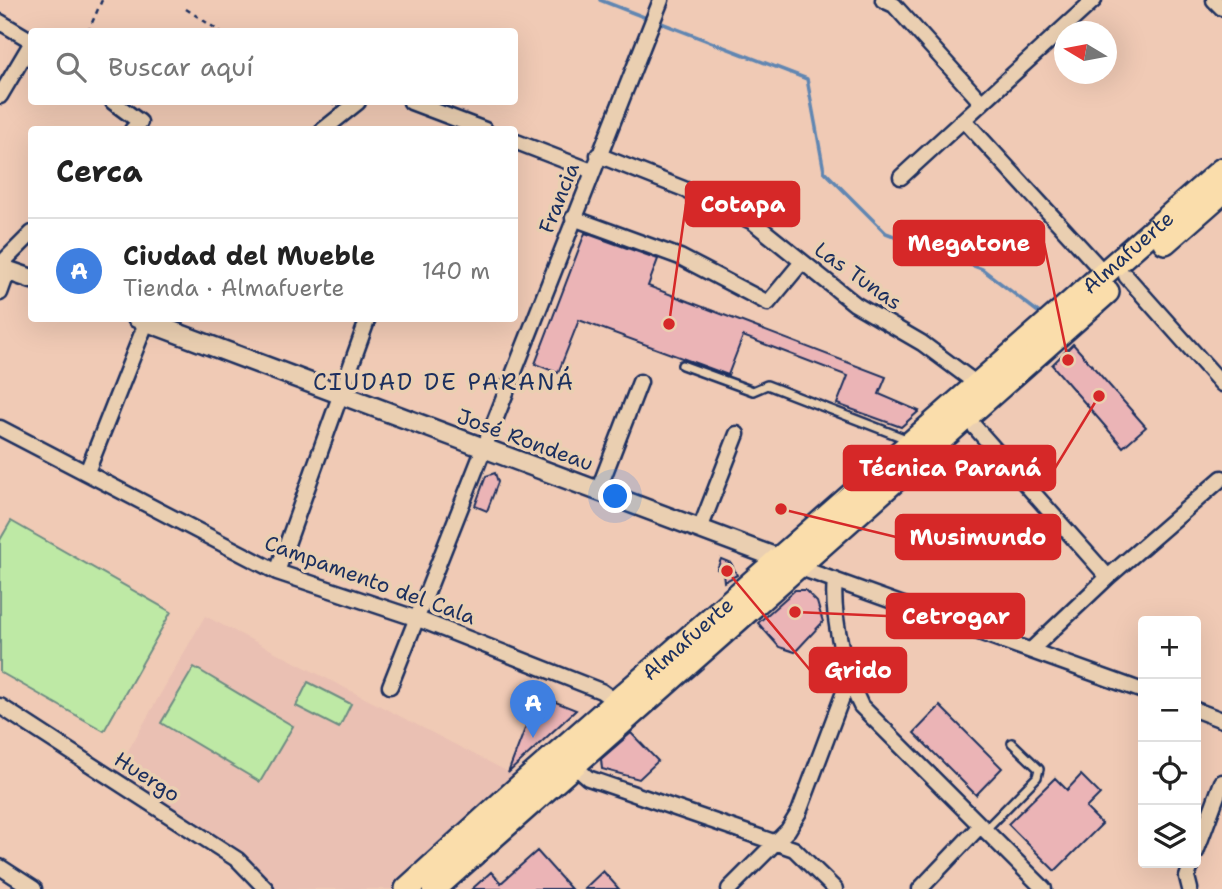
<!DOCTYPE html>
<html lang="es">
<head>
<meta charset="utf-8">
<style>
	:root { --surface:#fff; --page:#f2f2f2; --text:#222; --muted:#767676; --line:#e0e0e0; --accent:#d1495b }
	body { margin:0; font-family:"Shantell Sans",sans-serif; background:var(--page); color:var(--text) }
	.controls { position:absolute; right:21px; bottom:21px; display:grid; overflow:hidden; border-radius:7px; box-shadow:0 7px 28px #0002 }
	.controls button { width:63px; height:63px; display:grid; place-items:center; padding:0; border:0; border-bottom:2px solid var(--line); background:var(--surface); color:var(--text); font:35px sans-serif }
	.compass { position:absolute; left:1054px; top:21px; width:63px; height:63px; border-radius:50%; background:var(--surface); box-shadow:0 7px 28px #0002; rotate:280deg }
	.you { position:absolute; left:616px; top:497px; width:24px; height:24px; margin:-18px; border:5px solid #fff; border-radius:50%; background:#1a73e8; box-shadow:0 0 0 10px #1a73e833 }
	.badge { display:grid; place-items:center; width:46px; height:46px; border-radius:50%; background:var(--accent); color:#fff; font-size:23px; font-weight:700 }
	.pin { position:absolute; translate:-50% -58px; filter:drop-shadow(0 2px 4px #0008) }
	.pin::after { content:''; position:absolute; top:37px; width:24px; height:21px; background:inherit; clip-path:polygon(0 0,100% 0,50% 100%) }
	.list { margin:0; padding:0; list-style:none }
	h2 { display:flex; justify-content:space-between; align-items:center; height:91px; margin:0; padding:0 28px; font-size:30px }
	h2 small { font-size:23px; font-weight:400; color:var(--muted) }
	.list li { display:grid; grid-template-columns:46px 1fr auto; gap:21px; align-items:center; box-sizing:border-box; height:105px; padding:0 28px; border-top:2px solid var(--line) }
	.list b { display:block; font-size:26px; white-space:nowrap }
	.list p { margin:0; font-size:23px; white-space:nowrap; color:var(--muted) }
	.list em { font-size:23px; font-style:normal; color:var(--muted) }
	.icon { flex:none; width:38px; height:38px; fill:none; stroke:currentColor; stroke-width:2; stroke-linecap:round; stroke-linejoin:round }
	.map { position:relative; flex:none; width:1222px; height:889px; overflow:hidden }
	.search { position:absolute; background:var(--surface); box-shadow:0 7px 28px #0002; left:28px; top:28px; width:490px; height:77px; display:flex; align-items:center; gap:18px; box-sizing:border-box; padding:0 24px; border-radius:7px; color:var(--muted); font-size:26px }
	.panel { position:absolute; background:var(--surface); box-shadow:0 7px 28px #0002; left:28px; top:126px; width:490px; height:196px; border-radius:7px }
	.map>svg:first-child { display:block }
	.built { fill:#eac0b3 }
	.green { fill:#bee9a5; stroke:#6c8c82; stroke-width:2 }
	.lines { fill:none; stroke-linecap:round; stroke-linejoin:round }
	.stream { stroke:#6186b2; stroke-width:3.5 }
	.building { fill:#ebb4b6; stroke:#1b2f5e; stroke-width:2 }
	.service-casing { stroke:#1b2f5e; stroke-width:12 }
	.minor-casing { stroke:#1b2f5e; stroke-width:19 }
	.tertiary-casing { stroke:#1b2f5e; stroke-width:23 }
	.primary-casing { stroke:#1b2f5e; stroke-width:28 }
	.path { stroke:#1b2f5e; stroke-width:2.5; stroke-dasharray:5 5; stroke-linecap:butt }
	.service { stroke:#eacfb1; stroke-width:7 }
	.minor { stroke:#eacfb1; stroke-width:14 }
	.tertiary { stroke:#eacfb1; stroke-width:18 }
	.primary { stroke:#faddab; stroke-width:23 }
	.labels { text-anchor:middle; stroke-width:7; stroke-linejoin:round; paint-order:stroke }
	.street-label { font-size:21px; fill:#1b2f5e; stroke:#eacfb1 }
	.neighbourhood-label { font-size:23px; letter-spacing:2px; fill:#1b2f5e; stroke:#eacfb1 }
	.leader { fill:none; stroke:#d62828; stroke-width:2.5 }
	.callout-dot { fill:#d62828; stroke:#eacfb1; stroke-width:2.5 }
	.callout { fill:#d62828; stroke:#d62828; stroke-width:2.5 }
	.callout-label { font-size:23px; text-anchor:middle; font-weight:bold; fill:#fff }
</style>
</head>
<body>
<div class="map">
<svg width="1222" height="889" viewBox="0 0 1222 889">
	<rect width="100%" height="100%" fill="#f0cab5"/>
	<filter id="ink" filterUnits="userSpaceOnUse"><feTurbulence type="fractalNoise" baseFrequency=".0143" numOctaves="2"/><feDisplacementMap in="SourceGraphic" scale="14" xChannelSelector="R" yChannelSelector="G"/><feConvolveMatrix kernelMatrix="1 2 1 2 8 2 1 2 1" color-interpolation-filters="sRGB"/></filter>
	<g filter="url(#ink)">
		<!-- built -->
		<path class="built" d="M205,616L526,781L407,889H266L238,860L112,779Z"/>
		<!-- green -->
		<path class="green" d="M11,521L171,612L104,731L0,672V540Z
			M194,667L293,726L260,782L161,723Z
			M308,682L351,704L339,728L296,706Z"/>
		<g class="lines">
			<!-- stream -->
			<path class="stream" d="M600,0L649,19
				M656,21L807,79L824,171L886,233L982,269L1042,315"/>
		</g>
		<!-- building -->
		<path class="building" d="M585,233L658,259L648,286L886,377L879,394L919,411L901,427L837,404L848,376L743,336L728,375L579,320L558,373L535,364Z
			M1073,344L1146,427L1123,447L1052,365Z
			M495,473L498,482L487,511L475,506L486,476Z
			M721,559L731,563L737,575L724,582L723,572L717,569Z
			M795,590H805L817,602L823,622L795,652L779,647L758,623Z
			M538,695L576,710L508,773Z
			M940,706L1002,768L976,795L914,733Z
			M631,733L658,761L639,779L602,769L601,759Z
			M1081,775L1100,794L1086,808L1102,824L1055,871L1008,824L1055,778L1067,790Z
			M537,851L571,889H472L491,872L501,883Z
			M603,871L619,889H584Z"/>
		<g class="lines">
			<!-- service casing -->
			<g class="service-casing">
				<path id="service" d="M682,365L753,391L767,385L909,440
					M985,830L1037,777L1039,769L1012,743"/>
			</g>
			<!-- minor casing -->
			<g class="minor-casing">
				<path id="minor" d="M883,0L894,5L982,103
					M1214,0L1222,8
					M0,22L32,41
					M0,96L32,42
					M113,102L140,122L132,130
					M411,102L485,130
					M964,120L1105,274
					M323,130L358,102
					M514,141L592,171
					M598,155L684,189L753,222L855,304L922,343L977,384
					M901,177L1094,0
					M573,218L680,257L768,303L802,262
					M0,265L32,233
					M1126,276L1222,384
					M0,293L8,271
					M966,417L1108,577
					M0,428L277,572L418,619L601,691L618,703
					M87,472L148,318
					M598,491L640,382
					M700,529L737,434
					M792,565L1143,691
					M277,572L368,318
					M835,580C831,614 845,675 861,706L1044,889
					M1031,650L1108,577L1222,478
					M390,686L661,0
					M0,706L238,860L266,889
					M1196,710L1222,720
					M573,765L588,778L794,849L835,889
					M1196,852L1222,782
					M0,867L34,889
					M729,889L788,830L799,812L850,676
					M920,889L980,826
					M1190,889L1187,877L1192,863"/>
			</g>
			<!-- tertiary casing -->
			<g class="tertiary-casing">
				<path id="tertiary" d="M0,268L32,279
					M137,318L780,559"/>
			</g>
			<!-- primary casing -->
			<g class="primary-casing">
				<g id="primary">
					<path d="M1165,242L1222,192"/>
					<path id="s1" d="M407,889L526,781L1222,170"/>
					<path d="M434,889L1107,292"/>
				</g>
			</g>
			<!-- path -->
			<path class="path" d="M186,9L221,32
				M88,32L102,0
				M330,102L336,105"/>
			<!-- service -->
			<use href="#service" class="service"/>
			<!-- minor -->
			<use href="#minor" class="minor"/>
			<!-- tertiary -->
			<use href="#tertiary" class="tertiary"/>
			<!-- primary -->
			<use href="#primary" class="primary"/>
		</g>
	</g>
	<g class="labels">
		<!-- street labels -->
		<g class="street-label">
			<text transform="translate(559 198) rotate(-68)" y="7">Francia</text>
			<text dy="7" stroke="none"><textPath href="#s1" startOffset="962">Almafuerte</textPath></text>
			<text transform="translate(858 276) rotate(35)" y="7">Las Tunas</text>
			<text transform="translate(525 440) rotate(20)" y="7">José Rondeau</text>
			<text transform="translate(370 580) rotate(20)" y="7">Campamento del Cala</text>
			<text dy="7" stroke="none"><textPath href="#s1" startOffset="376">Almafuerte</textPath></text>
			<text transform="translate(147 777) rotate(33)" y="7">Huergo</text>
		</g>
		<!-- neighbourhood labels -->
		<g class="neighbourhood-label">
			<text x="444" y="390">CIUDAD DE PARANÁ</text>
		</g>
	</g>
	<!-- callouts -->
	<path class="leader" d="M669 324L686 204M1068 360L1044 243M1099 396L1055 468M781 509L896 537M795 612L887 616M727 571L810 670"/>
	<g class="callout-dot">
		<circle cx="669" cy="324" r="7"/>
		<circle cx="1068" cy="360" r="7"/>
		<circle cx="1099" cy="396" r="7"/>
		<circle cx="781" cy="509" r="7"/>
		<circle cx="795" cy="612" r="7"/>
		<circle cx="727" cy="571" r="7"/>
	</g>
	<g class="callout">
		<rect x="686" y="182" width="113" height="44" rx="7"/>
		<rect x="894" y="221" width="150" height="44" rx="7"/>
		<rect x="844" y="446" width="211" height="44" rx="7"/>
		<rect x="896" y="515" width="164" height="44" rx="7"/>
		<rect x="887" y="594" width="137" height="44" rx="7"/>
		<rect x="810" y="648" width="96" height="44" rx="7"/>
	</g>
	<g class="callout-label">
		<text x="743" y="212">Cotapa</text>
		<text x="969" y="251">Megatone</text>
		<text x="950" y="476">Técnica Paraná</text>
		<text x="978" y="545">Musimundo</text>
		<text x="956" y="624">Cetrogar</text>
		<text x="858" y="678">Grido</text>
	</g>
</svg>
<div class="controls">
<button>+</button>
<button>−</button>
<button><svg class="icon" aria-label="locate" viewBox="0 0 24 24"><circle cx="12" cy="12" r="6"/><path d="M12 2v4M12 18v4M2 12h4M18 12h4"/></svg></button>
<button><svg class="icon" aria-label="layers" viewBox="0 0 24 24"><path d="M12 4l9 5-9 5-9-5zM3 14l9 5 9-5"/></svg></button>
</div>
<svg class="compass" viewBox="-18 -18 36 36"><path d="M0-13l5 13h-10z" fill="#e53935"/><path d="M0 13l5-13h-10z" fill="#767676"/></svg>
<div class="you"></div>
<div class="pin badge" style="left:533px;top:738px;background:#3f7fe0">A</div>
<div class="search"><svg class="icon" aria-label="search" viewBox="0 0 24 24"><circle cx="10" cy="10" r="6"/><path d="M15 15l6 6"/></svg>Buscar aquí</div>
<section class="panel">
<h2>Cerca<small></small></h2>
<ul class="list">
<li><span class="badge" style="background:#3f7fe0">A</span><div><b>Ciudad del Mueble</b><p>Tienda · Almafuerte</p></div><em>140 m</em></li>
</ul>
</section>
</div>
</body>
</html>
